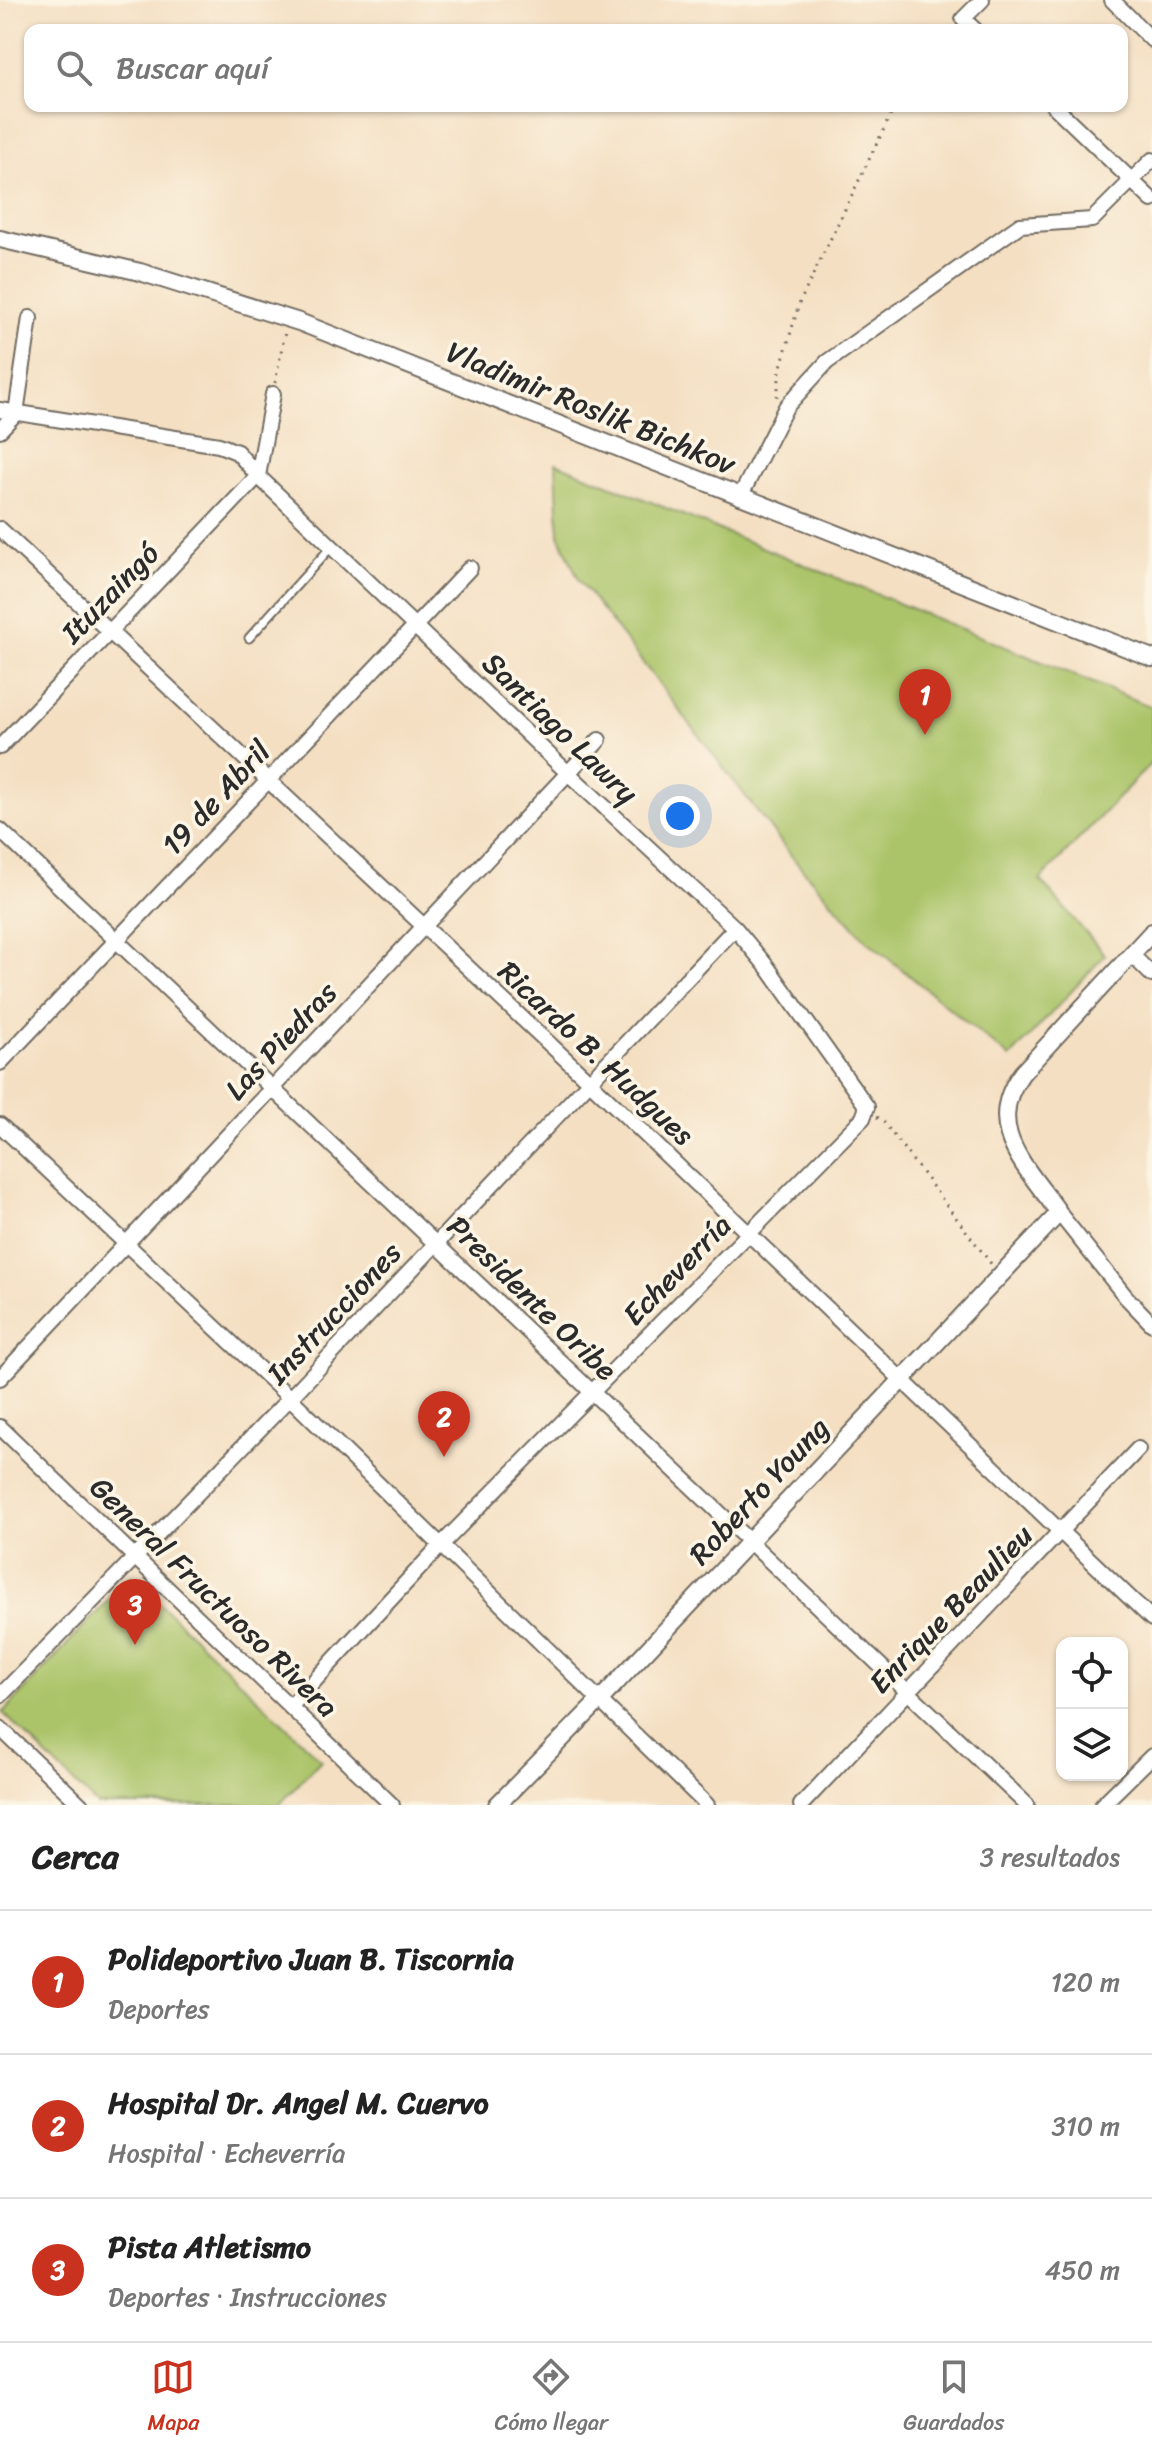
<!DOCTYPE html>
<html lang="es">
<head>
<meta charset="utf-8">
<style>
	:root { --surface:#fff; --page:#f6f6f6; --text:#222; --muted:#767676; --line:#e0e0e0; --accent:#c8321e }
	body { margin:0; font-family:Sriracha,sans-serif; background:var(--page); color:var(--text) }
	.controls { position:absolute; right:24px; bottom:24px; display:grid; overflow:hidden; border-radius:16px; box-shadow:0 2px 6px #0004 }
	.controls button { width:72px; height:72px; display:grid; place-items:center; padding:0; border:0; border-bottom:2px solid var(--line); background:var(--surface); color:var(--text); font:40px sans-serif }
	.you { position:absolute; left:680px; top:816px; width:28px; height:28px; margin:-20px; border:6px solid #fff; border-radius:50%; background:#1a73e8; box-shadow:0 0 0 12px #1a73e833 }
	.badge { display:grid; place-items:center; width:52px; height:52px; border-radius:50%; background:var(--accent); color:#fff; font-size:26px; font-weight:700 }
	.pin { position:absolute; translate:-50% -66px; filter:drop-shadow(0 2px 4px #0008) }
	.pin::after { content:''; position:absolute; top:42px; width:28px; height:24px; background:inherit; clip-path:polygon(0 0,100% 0,50% 100%) }
	.list { margin:0; padding:0; list-style:none }
	h2 { display:flex; justify-content:space-between; align-items:center; height:104px; margin:0; padding:0 32px; font-size:34px }
	h2 small { font-size:26px; font-weight:400; color:var(--muted) }
	.list li { display:grid; grid-template-columns:52px 1fr auto; gap:24px; align-items:center; box-sizing:border-box; height:144px; padding:0 32px; border-top:2px solid var(--line) }
	.list b { display:block; font-size:30px; white-space:nowrap }
	.list p { margin:0; font-size:26px; white-space:nowrap; color:var(--muted) }
	.list em { font-size:26px; font-style:normal; color:var(--muted) }
	.icon { flex:none; width:44px; height:44px; fill:none; stroke:currentColor; stroke-width:2; stroke-linecap:round; stroke-linejoin:round }
	.map { position:relative; flex:none; width:1152px; height:1805px; overflow:hidden }
	.search { position:absolute; background:var(--surface); box-shadow:0 2px 6px #0004; left:24px; right:24px; top:24px; height:88px; display:flex; align-items:center; gap:20px; box-sizing:border-box; padding:0 28px; border-radius:16px; color:var(--muted); font-size:30px }
	.sheet { height:536px; background:var(--surface) }
	nav { display:flex; justify-content:space-around; align-items:center; box-sizing:border-box; height:112px; border-top:2px solid var(--line); background:var(--surface); font-size:22px; color:var(--muted) }
	nav a { display:grid; justify-items:center; gap:4px }
	nav .on { color:var(--accent) }
	.map>svg:first-child { display:block }
	.pitch { fill:#abc469; stroke:#6b784a; stroke-width:2 }
	.lines { fill:none; stroke-linecap:round; stroke-linejoin:round }
	.service-casing { stroke:#716a60; stroke-width:11 }
	.minor-casing { stroke:#716a60; stroke-width:18 }
	.tertiary-casing { stroke:#716a60; stroke-width:20 }
	.path { stroke:#716a60; stroke-width:3; stroke-dasharray:2 6; stroke-linecap:butt }
	.service { stroke:#fff; stroke-width:7 }
	.minor { stroke:#fff; stroke-width:14 }
	.tertiary { stroke:#fff; stroke-width:16 }
	.labels { text-anchor:middle; stroke-width:7; stroke-linejoin:round; paint-order:stroke }
	.street-label { font-size:30px; fill:#2b2b2b; stroke:#fcf5e5 }
</style>
</head>
<body>
<div class="map">
<svg width="1152" height="1805" viewBox="0 0 1152 1805">
	<rect width="100%" height="100%" fill="#fcf5e5"/>
	<filter id="ink" filterUnits="userSpaceOnUse"><feTurbulence type="fractalNoise" baseFrequency=".0125" numOctaves="2"/><feDisplacementMap in="SourceGraphic" scale="16" xChannelSelector="R" yChannelSelector="G"/><feConvolveMatrix kernelMatrix="1 2 1 2 8 2 1 2 1" color-interpolation-filters="sRGB"/></filter>
	<filter id="wash" filterUnits="userSpaceOnUse"><feTurbulence type="fractalNoise" baseFrequency=".006" numOctaves="4" result="noise"/><feDisplacementMap in="SourceGraphic" scale="32" xChannelSelector="R" yChannelSelector="G"/><feGaussianBlur stdDeviation="1.8" result="paint"/><feColorMatrix in="noise" values="0 0 0 0 0 0 0 0 0 0 0 0 0 0 0 0 0 1.4 0 .05"/><feComposite in="paint" operator="in"/></filter>
	<g filter="url(#wash)">
		<rect width="100%" height="100%" fill="#f4dfc2"/>
		<!-- pitch -->
		<path class="pitch" d="M556,463L1152,707V762L1040,880L1105,955L1010,1058L865,939L797,863L579,580L559,535Z
			M131,1576L321,1760L279,1805H97L3,1713Z"/>
	</g>
	<g filter="url(#ink)">
		<g class="lines">
			<!-- service casing -->
			<g class="service-casing">
				<path id="service" d="M249,638L332,546"/>
			</g>
			<!-- minor casing -->
			<g class="minor-casing">
				<path id="minor" d="M1112,0L1152,40
					M975,30L963,19L982,0
					M1054,106L1152,200
					M0,410L219,445L237,452L258,476L568,773L735,928L768,968L867,1107L863,1118L441,1545L290,1707
					M0,430L16,413L30,318
					M740,497L786,407L827,362L1020,225L1092,220L1152,160
					M0,529L589,1081L1152,1619
					M0,747L258,476L273,394
					M0,830L1027,1805
					M1131,954L1152,975
					M0,1063L470,568
					M0,1125L290,1398L707,1805
					M1059,1213L1126,1297L1152,1324
					M0,1378L599,740
					M0,1427L392,1805
					M0,1696L290,1398L735,928
					M0,1728L81,1805
					M801,1805L1138,1449
					M1102,1805L1152,1756"/>
			</g>
			<!-- tertiary casing -->
			<g class="tertiary-casing">
				<path id="tertiary" d="M0,239L140,272L299,322L1152,658
					M497,1805L600,1700L1059,1213C1028,1168 981,1128 1022,1073L1152,932"/>
			</g>
			<!-- path -->
			<path class="path" d="M275,383L285,332
				M777,397L780,370L799,304L895,106
				M877,1117L882,1120L992,1265"/>
			<!-- service -->
			<use href="#service" class="service"/>
			<!-- minor -->
			<use href="#minor" class="minor"/>
			<!-- tertiary -->
			<use href="#tertiary" class="tertiary"/>
		</g>
	</g>
	<g class="labels">
		<!-- street labels -->
		<g class="street-label">
			<text transform="translate(591 408) rotate(22)" y="10">Vladimir Roslik Bichkov</text>
			<text transform="translate(110 593) rotate(-46)" y="10">Ituzaingó</text>
			<text transform="translate(560 728) rotate(44)" y="10">Santiago Lawry</text>
			<text transform="translate(216 798) rotate(-47)" y="10">19 de Abril</text>
			<text transform="translate(281 1041) rotate(-47)" y="10">Las Piedras</text>
			<text transform="translate(596 1053) rotate(43)" y="10">Ricardo B. Hudgues</text>
			<text transform="translate(677 1270) rotate(-46)" y="10">Echeverría</text>
			<text transform="translate(532 1298) rotate(44)" y="10">Presidente Oribe</text>
			<text transform="translate(334 1313) rotate(-47)" y="10">Instrucciones</text>
			<text transform="translate(759 1491) rotate(-47)" y="10">Roberto Young</text>
			<text transform="translate(214 1597) rotate(44)" y="10">General Fructuoso Rivera</text>
			<text transform="translate(951 1609) rotate(-46)" y="10">Enrique Beaulieu</text>
		</g>
	</g>
</svg>
<div class="controls">
<button><svg class="icon" aria-label="locate" viewBox="0 0 24 24"><circle cx="12" cy="12" r="6"/><path d="M12 2v4M12 18v4M2 12h4M18 12h4"/></svg></button>
<button><svg class="icon" aria-label="layers" viewBox="0 0 24 24"><path d="M12 4l9 5-9 5-9-5zM3 14l9 5 9-5"/></svg></button>
</div>
<div class="you"></div>
<div class="pin badge" style="left:925px;top:735px">1</div>
<div class="pin badge" style="left:444px;top:1457px">2</div>
<div class="pin badge" style="left:135px;top:1645px">3</div>
<div class="search"><svg class="icon" aria-label="search" viewBox="0 0 24 24"><circle cx="10" cy="10" r="6"/><path d="M15 15l6 6"/></svg>Buscar aquí</div>
</div>
<section class="sheet">
<h2>Cerca<small>3 resultados</small></h2>
<ul class="list">
<li><span class="badge">1</span><div><b>Polideportivo Juan B. Tiscornia</b><p>Deportes</p></div><em>120 m</em></li>
<li><span class="badge">2</span><div><b>Hospital Dr. Angel M. Cuervo</b><p>Hospital · Echeverría</p></div><em>310 m</em></li>
<li><span class="badge">3</span><div><b>Pista Atletismo</b><p>Deportes · Instrucciones</p></div><em>450 m</em></li>
</ul>
</section>
<nav>
<a class="on"><svg class="icon" aria-label="map" viewBox="0 0 24 24"><path d="M3 6l6-2 6 2 6-2v14l-6 2-6-2-6 2zM9 4v14M15 6v14"/></svg>Mapa</a>
<a><svg class="icon" aria-label="directions" viewBox="0 0 24 24"><path d="M12 3l9 9-9 9-9-9zM9 14v-3h6M13 9l2 2-2 2"/></svg>Cómo llegar</a>
<a><svg class="icon" aria-label="saved" viewBox="0 0 24 24"><path d="M7 4h10v16l-5-4-5 4z"/></svg>Guardados</a>
</nav>
</body>
</html>
